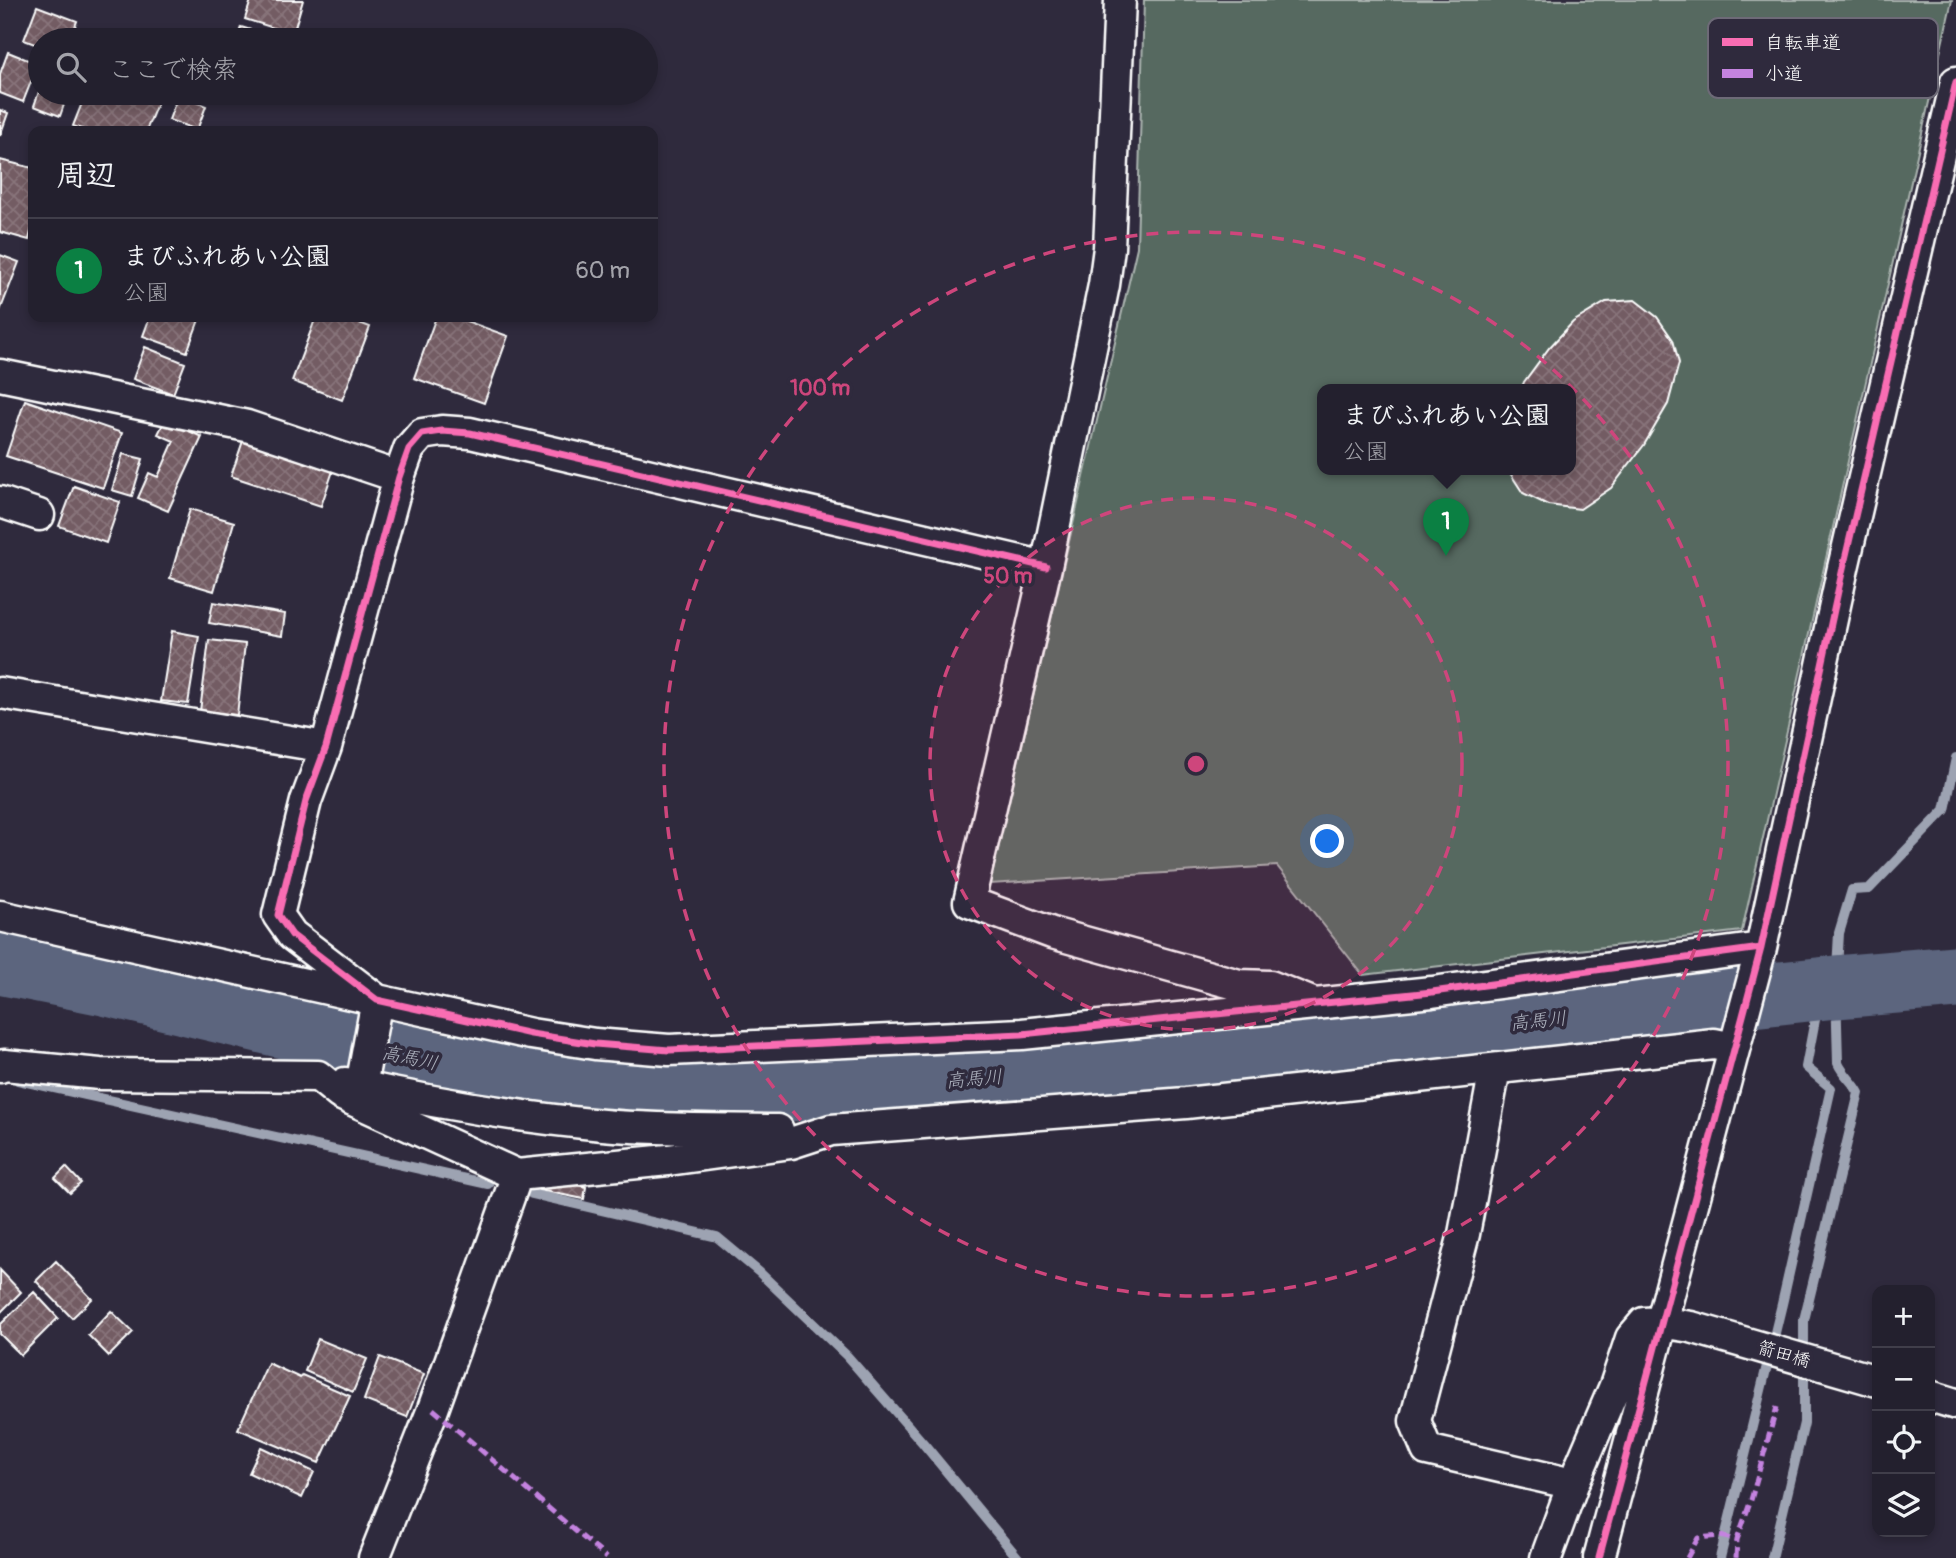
<!DOCTYPE html>
<html lang="ja">
<head>
<meta charset="utf-8">
<style>
	:root { --surface:#23202e; --page:#2f2d3a; --text:#f1f3f6; --muted:#a3a3aa; --line:#403e4a; --accent:#0b8043 }
	body { margin:0; font-family:Pangolin,"Klee One",sans-serif; background:var(--page); color:var(--text) }
	.controls { position:absolute; right:21px; bottom:21px; display:grid; overflow:hidden; border-radius:14px; box-shadow:0 4px 10px #0003 }
	.controls button { width:63px; height:63px; display:grid; place-items:center; padding:0; border:0; border-bottom:2px solid var(--line); background:var(--surface); color:var(--text); font:35px sans-serif }
	.you { position:absolute; left:1328px; top:842px; width:24px; height:24px; margin:-18px; border:5px solid #fff; border-radius:50%; background:#1a73e8; box-shadow:0 0 0 10px #1a73e833 }
	.badge { display:grid; place-items:center; width:46px; height:46px; border-radius:50%; background:var(--accent); color:#fff; font-size:23px; font-weight:700 }
	.pin { position:absolute; translate:-50% -58px; filter:drop-shadow(0 2px 4px #0008) }
	.pin::after { content:''; position:absolute; top:37px; width:24px; height:21px; background:inherit; clip-path:polygon(0 0,100% 0,50% 100%) }
	.popup { position:absolute; left:1317px; top:384px; width:259px; height:91px; box-sizing:border-box; display:grid; place-content:center; border-radius:14px; background:var(--surface); filter:drop-shadow(0 2px 5px #0005); font-size:23px; white-space:nowrap; color:var(--muted) }
	.popup b { font-size:26px; color:var(--text) }
	.popup::after { content:''; position:absolute; left:50%; top:100%; margin-left:-14px; border:14px solid transparent; border-top-color:var(--surface) }
	.list { margin:0; padding:0; list-style:none }
	h2 { display:flex; justify-content:space-between; align-items:center; height:91px; margin:0; padding:0 28px; font-size:30px }
	h2 small { font-size:23px; font-weight:400; color:var(--muted) }
	.list li { display:grid; grid-template-columns:46px 1fr auto; gap:21px; align-items:center; box-sizing:border-box; height:105px; padding:0 28px; border-top:2px solid var(--line) }
	.list b { display:block; font-size:26px; white-space:nowrap }
	.list p { margin:0; font-size:23px; white-space:nowrap; color:var(--muted) }
	.list em { font-size:23px; font-style:normal; color:var(--muted) }
	.icon { flex:none; width:38px; height:38px; fill:none; stroke:currentColor; stroke-width:2; stroke-linecap:round; stroke-linejoin:round }
	.map { position:relative; flex:none; width:1956px; height:1558px; overflow:hidden }
	.search { position:absolute; background:var(--surface); box-shadow:0 4px 10px #0003; left:28px; top:28px; width:630px; height:77px; display:flex; align-items:center; gap:18px; box-sizing:border-box; padding:0 24px; border-radius:38px; color:var(--muted); font-size:26px }
	.panel { position:absolute; background:var(--surface); box-shadow:0 4px 10px #0003; left:28px; top:126px; width:630px; height:196px; border-radius:14px }
	.map>svg:first-child { display:block }
	.green { fill:#576961; stroke:#abb4b0; stroke-width:2; fill-rule:evenodd }
	.lines { fill:none; stroke-linecap:round; stroke-linejoin:round }
	.stream { stroke:#9da3b2; stroke-width:10 }
	.river { stroke:#5b657e; stroke-width:63 }
	.building { fill:url(#building-cross-hatch); stroke:#fff; stroke-width:2 }
	.street-casing { stroke:#fff; stroke-width:35 }
	.street { stroke:#2f2a3d; stroke-width:30 }
	.quiet { stroke:#c483df; stroke-width:5; stroke-dasharray:10 5; stroke-linecap:butt }
	.cycleway-casing { stroke:#2f2a3d; stroke-width:11 }
	.cycleway { stroke:#f96db3; stroke-width:7 }
	.ring { fill:none; stroke:#ce467c; stroke-width:3.5; stroke-dasharray:12 9 }
	.labels { text-anchor:middle; stroke-width:7; stroke-linejoin:round; paint-order:stroke }
	.street-label { font-size:18px; fill:#fff; stroke:#2f2a3d }
	.water-label { font-size:19px; font-style:italic; fill:#adb2be; stroke:#2f2a3d }
	.key { fill:#2f2a3d; stroke:#6d6a77; stroke-width:2 }
	.key-label { font-size:19px; fill:#fff }
	.centre { fill:#ce467c; stroke:#2f2a3d; stroke-width:3.5 }
	.ring-label { font-size:21px; text-anchor:middle; font-weight:bold; fill:#ce467c; stroke:#2f2a3d; stroke-width:7; stroke-linejoin:round; paint-order:stroke }
</style>
</head>
<body>
<div class="map">
<svg width="1956" height="1558" viewBox="0 0 1956 1558">
	<defs>
		<pattern id="building-cross-hatch" width="8" height="8" patternUnits="userSpaceOnUse" patternTransform="scale(1.75)"><rect width="8" height="8" fill="#735b63"/><path d="M0 0l8 8M0 8l8-8" fill="none" stroke="#88747a"/></pattern>
	</defs>
	<rect width="100%" height="100%" fill="#2f2a3d"/>
	<filter id="ink" filterUnits="userSpaceOnUse"><feTurbulence type="fractalNoise" baseFrequency=".0143" numOctaves="2"/><feDisplacementMap in="SourceGraphic" scale="14" xChannelSelector="R" yChannelSelector="G"/><feConvolveMatrix kernelMatrix="1 2 1 2 8 2 1 2 1" color-interpolation-filters="sRGB"/></filter>
	<g filter="url(#ink)">
		<!-- green -->
		<path class="green" d="M1144,0H1952L1742,931L1363,975L1277,866L990,884L1137,247ZM1322,390H1570V470H1322Z"/>
		<g class="lines">
			<!-- stream -->
			<path class="stream" d="M18,1080L488,1184
				M532,1194L717,1237L759,1272L847,1356L923,1443L1018,1558
				M1720,1558L1782,1304L1831,1088L1806,1067L1821,988
				M1772,1558L1804,1423V1320L1859,1093C1853,1081 1843,1075 1838,1063L1836,987L1839,933L1852,890L1869,889L1945,810L1956,758"/>
			<!-- river -->
			<path class="river" d="M0,963L105,984L438,1064L578,1084L717,1094L971,1080L1836,987L1956,977"/>
		</g>
		<!-- building -->
		<path class="building" d="M251,0H303L293,34L245,19Z
			M37,6L77,21L70,40H40V46L24,40Z
			M241,27L283,40H237Z
			M8,52L38,64L23,102L0,93V74Z
			M40,89V93H59L67,96L60,116L34,106Z
			M86,93H152L160,96L146,131H87L73,126Z
			M178,95L206,106L197,130L169,120Z
			M0,110L8,113L0,136Z
			M0,160L33,168V223L29,240L0,232Z
			M0,255L19,262L0,311Z
			M1635,300L1657,317L1673,340L1679,363L1668,404L1644,445L1611,488L1580,509L1548,505L1523,493L1508,470H1570V390H1521L1524,382L1549,348L1573,322L1606,302Z
			M150,317H200L187,352L143,336Z
			M316,317H344L370,327L342,400L292,381Z
			M436,317H455L508,336L484,403L414,378Z
			M145,347L185,363L173,394L133,379Z
			M25,400L122,433L103,488L6,456Z
			M165,420L202,437L168,511L138,498L149,473L158,477L174,441L158,434Z
			M245,435L335,465L321,506L231,476Z
			M123,454L143,459L132,496L112,490Z
			M74,486L120,502L106,543L59,526Z
			M190,509L234,522L214,591L170,578Z
			M213,602L285,614L282,636L209,623Z
			M172,631L199,636L188,704L161,701Z
			M209,640L245,644L237,715L200,711Z
			M66,1167L81,1183L70,1193L55,1178Z
			M542,1178L586,1187L584,1199L539,1190Z
			M56,1261L92,1299L72,1318L36,1281Z
			M0,1270L21,1292L0,1313Z
			M34,1292L58,1318L21,1355L0,1334V1325Z
			M111,1311L133,1332L109,1356L88,1335Z
			M318,1339L367,1359L353,1392L305,1371Z
			M380,1357L424,1374L407,1417L364,1400Z
			M268,1363L300,1378L302,1375L350,1396L319,1463L238,1429Z
			M261,1447L314,1472L302,1498L249,1473Z"/>
		<g class="lines">
			<!-- street casing -->
			<g class="street-casing">
				<path id="street" d="M1120,0L1109,248L1104,285L1046,567L969,902L1052,933L1239,985L1270,986L1312,1003
					M0,375L247,426L399,477
					M0,502L39,515
					M1046,567L470,433L442,431L422,434L409,449L399,477L326,747L306,801L278,915L292,935L377,1000L531,1034L595,1044L669,1050L1022,1034L1432,992L1761,948
					M0,693L326,747
					M0,916L377,1000L361,1086
					M0,1067L4,1065L100,1074L318,1076L340,1094L517,1175L668,1160L791,1143L831,1130L1186,1103L1714,1044L1734,1048
					M1495,1069L1464,1234L1415,1421L1427,1450L1573,1484
					M345,1083C430,1102 516,1117 603,1125C661,1130 720,1129 778,1130
					M1930,1396L1956,1404
					M374,1558L433,1409L517,1175
					M1546,1558L1573,1484L1615,1386L1631,1338L1644,1323L1660,1322L1691,1327L1877,1381
					M1599,1558L1761,948L1843,568L1956,82"/>
			</g>
			<!-- street -->
			<use href="#street" class="street"/>
			<!-- quiet -->
			<path class="quiet" d="M433,1409L607,1558
				M1687,1558L1698,1538L1720,1536L1737,1540
				M1736,1558L1737,1540L1751,1500L1777,1407"/>
			<!-- cycleway casing -->
			<g class="cycleway-casing">
				<path id="cycleway" d="M1046,567L470,433L442,431L422,434L409,449L399,477L326,747L306,801L278,915L292,935L377,1000L531,1034L595,1044L669,1050L1022,1034L1432,992L1761,948
					M1599,1558L1761,948L1843,568L1956,82"/>
			</g>
			<!-- cycleway -->
			<use href="#cycleway" class="cycleway"/>
		</g>
	</g>
	<!-- distance rings -->
	<circle cx="1196" cy="764" r="266" fill="#ce467c" fill-opacity=".12"/>
	<g class="ring">
		<circle cx="1196" cy="764" r="266"/>
		<circle cx="1196" cy="764" r="532"/>
	</g>
	<g class="labels">
		<!-- street labels -->
		<g class="street-label">
			<text transform="translate(1784 1354) rotate(16)" y="6">箭田橋</text>
		</g>
		<!-- water labels -->
		<g class="water-label">
			<text transform="translate(1538 1020) rotate(-6)" y="7">高馬川</text>
			<text transform="translate(410 1057) rotate(12)" y="7">高馬川</text>
			<text transform="translate(974 1078) rotate(-5)" y="7">高馬川</text>
		</g>
	</g>
	<!-- legend -->
	<rect x="1708" y="18" width="230" height="80" rx="10" class="key"/>
	<rect x="1722" y="38" width="31" height="8" fill="#f96db3"/>
	<rect x="1722" y="69" width="31" height="9" fill="#c483df"/>
	<g class="key-label">
		<text x="1765" y="49">自転車道</text>
		<text x="1765" y="80">小道</text>
	</g>
	<circle cx="1196" cy="764" r="10" class="centre"/>
	<g class="ring-label">
		<text x="820" y="395">100 m</text>
		<text x="1008" y="583">50 m</text>
	</g>
</svg>
<div class="controls">
<button>+</button>
<button>−</button>
<button><svg class="icon" aria-label="locate" viewBox="0 0 24 24"><circle cx="12" cy="12" r="6"/><path d="M12 2v4M12 18v4M2 12h4M18 12h4"/></svg></button>
<button><svg class="icon" aria-label="layers" viewBox="0 0 24 24"><path d="M12 4l9 5-9 5-9-5zM3 14l9 5 9-5"/></svg></button>
</div>
<div class="you"></div>
<div class="pin badge" style="left:1446px;top:556px">1</div>
<div class="popup"><b>まびふれあい公園</b>公園</div>
<div class="search"><svg class="icon" aria-label="search" viewBox="0 0 24 24"><circle cx="10" cy="10" r="6"/><path d="M15 15l6 6"/></svg>ここで検索</div>
<section class="panel">
<h2>周辺<small></small></h2>
<ul class="list">
<li><span class="badge">1</span><div><b>まびふれあい公園</b><p>公園</p></div><em>60 m</em></li>
</ul>
</section>
</div>
</body>
</html>
